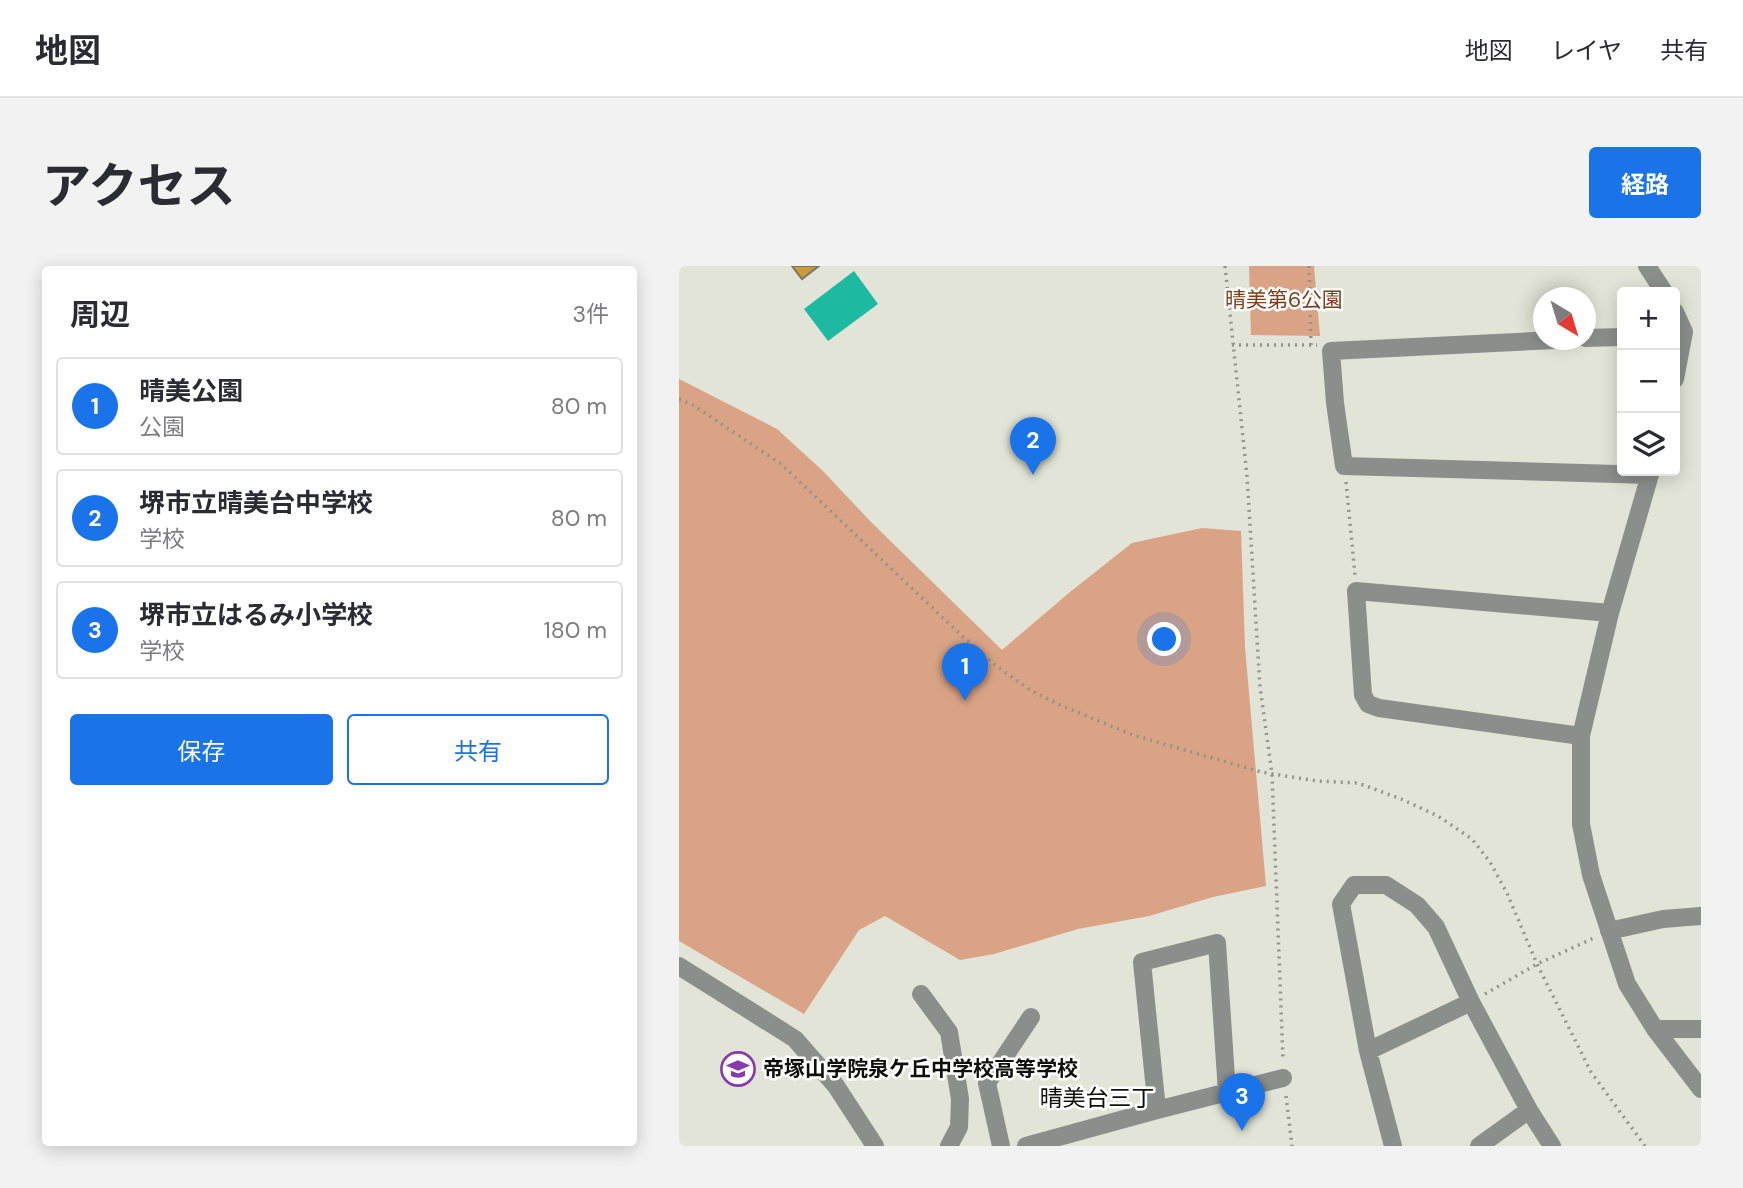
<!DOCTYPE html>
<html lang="ja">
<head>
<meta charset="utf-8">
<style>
	:root { --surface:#fff; --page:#f2f2f3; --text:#2b2b33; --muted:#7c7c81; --line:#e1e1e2; --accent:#1a73e8 }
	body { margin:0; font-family:"DM Sans","Noto Sans JP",sans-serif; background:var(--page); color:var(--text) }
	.controls { position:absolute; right:21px; top:21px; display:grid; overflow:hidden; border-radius:7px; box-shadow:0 4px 18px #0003 }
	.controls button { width:63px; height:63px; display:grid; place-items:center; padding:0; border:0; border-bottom:2px solid var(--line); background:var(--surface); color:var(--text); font:35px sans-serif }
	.compass { position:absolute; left:854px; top:21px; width:63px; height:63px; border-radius:50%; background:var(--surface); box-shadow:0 4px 18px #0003; rotate:142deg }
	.you { position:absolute; left:486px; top:374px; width:24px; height:24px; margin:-18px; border:5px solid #fff; border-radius:50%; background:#1a73e8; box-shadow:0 0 0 10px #1a73e833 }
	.badge { display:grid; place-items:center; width:46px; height:46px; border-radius:50%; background:var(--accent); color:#fff; font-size:23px; font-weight:700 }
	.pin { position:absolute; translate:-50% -58px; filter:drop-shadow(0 2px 4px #0008) }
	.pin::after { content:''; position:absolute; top:37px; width:24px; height:21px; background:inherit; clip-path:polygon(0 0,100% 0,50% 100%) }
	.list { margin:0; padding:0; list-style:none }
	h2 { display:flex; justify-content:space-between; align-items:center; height:91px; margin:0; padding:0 28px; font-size:30px }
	h2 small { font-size:23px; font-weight:400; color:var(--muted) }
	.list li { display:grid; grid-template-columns:46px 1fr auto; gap:21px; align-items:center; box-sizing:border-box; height:98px; margin:0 14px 14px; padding:0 14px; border:2px solid var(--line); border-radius:7px }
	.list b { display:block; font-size:26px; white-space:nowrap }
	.list p { margin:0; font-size:23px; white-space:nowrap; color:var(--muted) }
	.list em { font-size:23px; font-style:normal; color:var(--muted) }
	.actions { display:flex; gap:14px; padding:21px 28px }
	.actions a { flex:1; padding:16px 0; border:2px solid var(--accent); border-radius:7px; text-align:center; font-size:24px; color:var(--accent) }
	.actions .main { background:var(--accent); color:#fff }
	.icon { flex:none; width:38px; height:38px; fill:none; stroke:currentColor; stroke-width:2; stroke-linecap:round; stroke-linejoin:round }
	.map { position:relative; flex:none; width:1022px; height:880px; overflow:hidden; border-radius:7px }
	header { display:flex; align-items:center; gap:42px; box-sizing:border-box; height:98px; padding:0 35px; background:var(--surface); border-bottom:2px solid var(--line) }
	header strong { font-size:33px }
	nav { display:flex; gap:38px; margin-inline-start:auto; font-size:24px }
	.intro { display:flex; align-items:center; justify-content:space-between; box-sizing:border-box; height:168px; padding:0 42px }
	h1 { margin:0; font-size:49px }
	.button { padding:18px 32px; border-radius:7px; background:var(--accent); color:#fff; font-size:24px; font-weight:700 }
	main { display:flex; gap:42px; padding:0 42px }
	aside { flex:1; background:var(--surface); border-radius:7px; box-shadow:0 4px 18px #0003 }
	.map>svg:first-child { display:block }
	.green { fill:#daa385 }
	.water { fill:#1dbaa1 }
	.building { fill:#cb9b3a; stroke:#7b7469; stroke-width:2 }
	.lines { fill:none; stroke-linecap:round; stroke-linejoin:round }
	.path { stroke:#92948a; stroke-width:3.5; stroke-dasharray:2 5; stroke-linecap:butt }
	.minor { stroke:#8b8f8b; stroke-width:18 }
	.labels { text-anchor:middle; stroke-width:5; stroke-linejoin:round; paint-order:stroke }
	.park-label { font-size:21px; fill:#7b411e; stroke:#fff }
	.poi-label { font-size:21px; font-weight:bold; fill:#0f100b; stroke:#fff; text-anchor:start }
	.neighbourhood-label { font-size:23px; fill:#0f100b; stroke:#fff }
</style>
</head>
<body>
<header>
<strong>地図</strong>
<nav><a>地図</a><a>レイヤ</a><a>共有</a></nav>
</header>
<div class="intro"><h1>アクセス</h1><a class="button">経路</a></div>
<main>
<aside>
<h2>周辺<small>3件</small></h2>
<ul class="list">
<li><span class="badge">1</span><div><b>晴美公園</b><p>公園</p></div><em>80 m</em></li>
<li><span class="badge">2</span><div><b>堺市立晴美台中学校</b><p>学校</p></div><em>80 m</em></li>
<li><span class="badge">3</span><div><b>堺市立はるみ小学校</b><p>学校</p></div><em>180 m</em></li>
</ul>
<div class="actions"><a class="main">保存</a><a>共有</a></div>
</aside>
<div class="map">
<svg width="1022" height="880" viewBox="0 0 1022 880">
	<rect width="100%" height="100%" fill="#e1e4d6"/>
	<!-- green -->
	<path class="green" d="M570,0H635L641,70L572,69Z
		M0,113L98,163L144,205L191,255L323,384L391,326L453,277L523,262L562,265L566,381L587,620L534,631L470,650L399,663L315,688L281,694L206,650L180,664L125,748L0,675Z"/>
	<!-- water -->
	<path class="water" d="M175,5L199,38L149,75L125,43Z"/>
	<!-- building -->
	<path class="building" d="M113,0H140L123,13Z"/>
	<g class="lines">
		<!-- path -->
		<path class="path" d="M546,0L568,210L581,421L593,508L604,794
			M630,0L632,79
			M553,79H638
			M0,133L14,139L102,198L282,369L316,399L351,424L381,439L454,469L582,506L638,515L679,517L722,533L759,550L793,573L811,596L828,627L858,698L912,806L966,880
			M667,216L676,309
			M806,728L858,698L915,672
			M607,830L613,880"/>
		<!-- minor -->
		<path class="minor" d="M968,0L985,26
			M996,46L1005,66L996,113
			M906,72L943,71
			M876,74L652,85L656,137L665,200L971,209
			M972,205L931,347L902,470V558L912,609L948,718L976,763L1022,823
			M902,470L700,442L689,438L684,429L677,325L931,347
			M930,665L984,653L1022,650
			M0,700L116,773L157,820L196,880
			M242,728L270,766L281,833L280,861L270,880
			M976,763H1022
			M689,785L792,736
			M478,844L463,696L538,677L548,827
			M322,880L308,817L352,751
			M347,880L478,844L604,812
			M714,880L689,785L662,638L675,619H707L738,639L757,661L792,736L850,844L873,880
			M800,880L850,844"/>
	</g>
	<!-- icons -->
	<defs>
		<g id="school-ring" transform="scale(1.75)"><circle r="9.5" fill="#fff" stroke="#863bac" stroke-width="1.5"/><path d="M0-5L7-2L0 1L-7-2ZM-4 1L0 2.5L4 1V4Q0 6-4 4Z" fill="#863bac"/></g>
	</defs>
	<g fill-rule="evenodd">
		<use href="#school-ring" x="59" y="803"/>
	</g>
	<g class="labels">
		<!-- park labels -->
		<g class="park-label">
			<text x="605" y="41">晴美第6公園</text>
		</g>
		<!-- poi labels -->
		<g class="poi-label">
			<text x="84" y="810">帝塚山学院泉ケ丘中学校高等学校</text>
		</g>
		<!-- neighbourhood labels -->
		<g class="neighbourhood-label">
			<text x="418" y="840">晴美台三丁</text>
		</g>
	</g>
</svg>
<div class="controls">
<button>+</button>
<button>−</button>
<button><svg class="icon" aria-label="layers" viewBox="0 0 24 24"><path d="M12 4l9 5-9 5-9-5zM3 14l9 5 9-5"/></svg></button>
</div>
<svg class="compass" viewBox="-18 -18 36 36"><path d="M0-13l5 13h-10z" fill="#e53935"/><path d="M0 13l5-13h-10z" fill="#7c7c81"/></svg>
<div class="you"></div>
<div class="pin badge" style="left:286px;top:435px">1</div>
<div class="pin badge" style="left:354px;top:209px">2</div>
<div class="pin badge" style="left:563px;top:865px">3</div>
</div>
</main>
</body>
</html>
